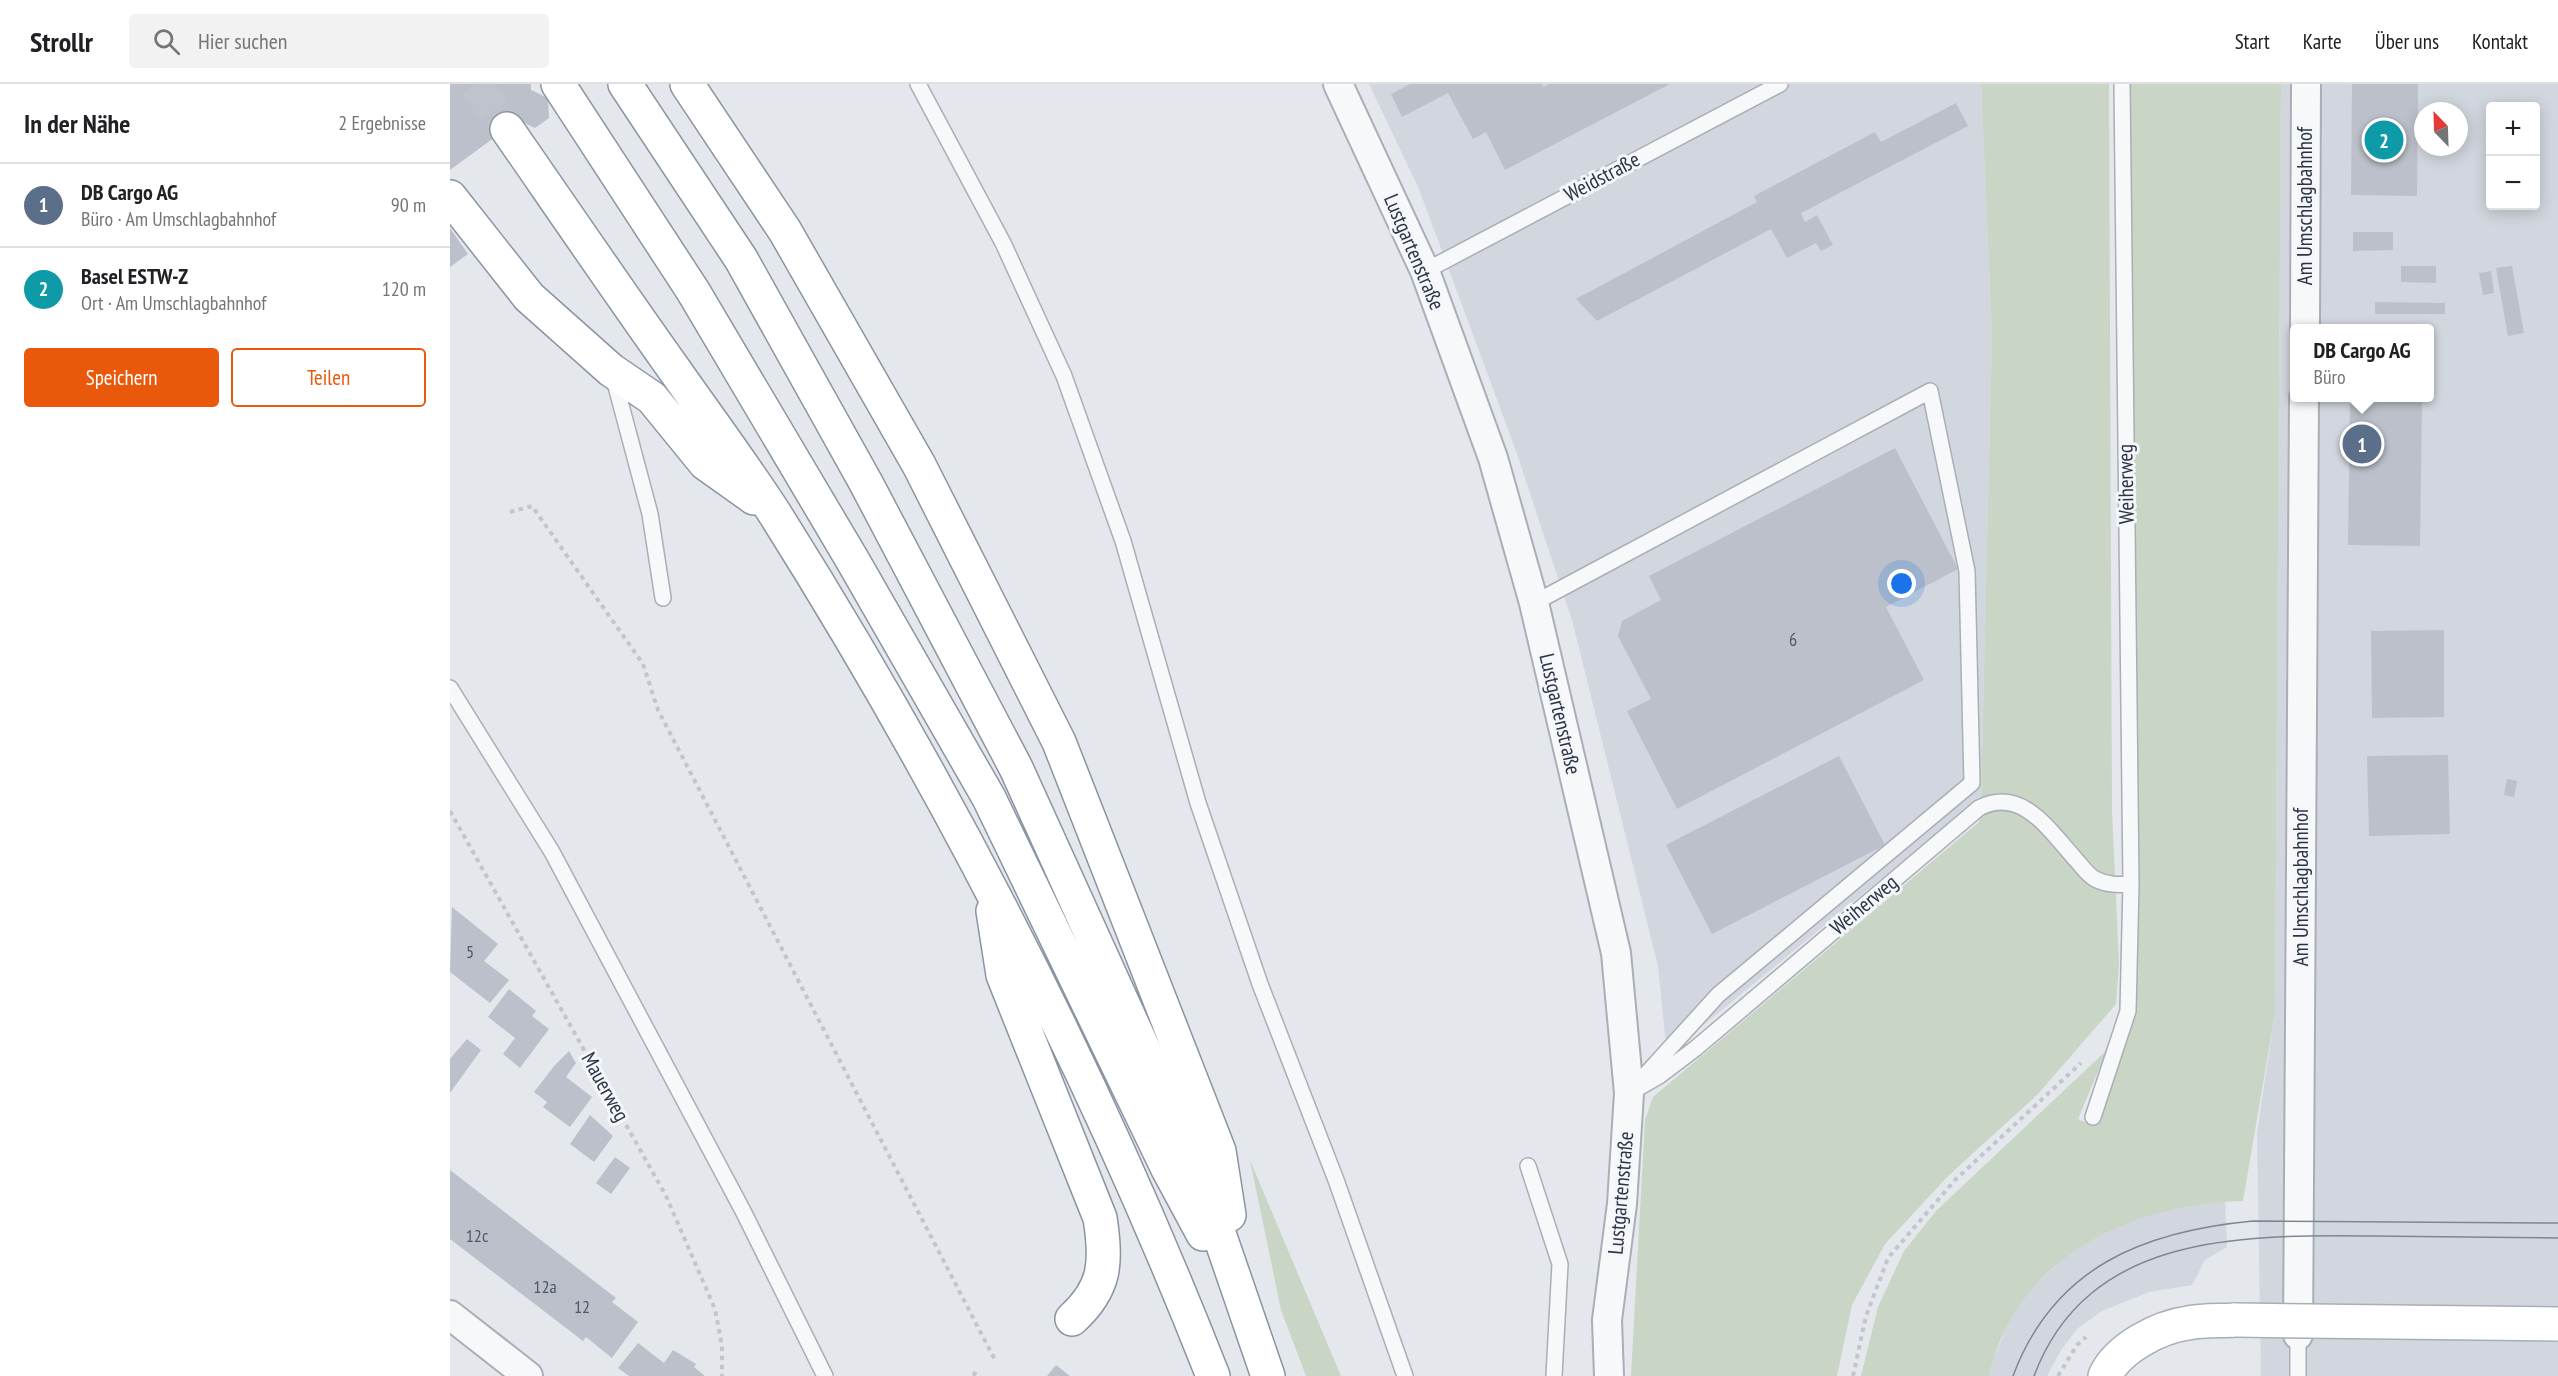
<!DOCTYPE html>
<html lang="de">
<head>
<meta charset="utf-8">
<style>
	:root { --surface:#fff; --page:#f2f2f2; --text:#202124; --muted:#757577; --line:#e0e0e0; --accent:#ea580c }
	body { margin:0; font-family:"PT Sans Narrow",sans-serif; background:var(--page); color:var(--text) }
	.controls { position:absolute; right:18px; top:18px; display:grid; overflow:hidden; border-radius:6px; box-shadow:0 3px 15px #0003 }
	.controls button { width:54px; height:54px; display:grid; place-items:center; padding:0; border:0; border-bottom:2px solid var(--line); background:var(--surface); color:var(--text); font:30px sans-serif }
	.compass { position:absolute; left:1964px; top:18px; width:54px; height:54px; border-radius:50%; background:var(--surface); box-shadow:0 3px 15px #0003; rotate:337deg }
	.you { position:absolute; left:1452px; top:500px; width:21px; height:21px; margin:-15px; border:4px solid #fff; border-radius:50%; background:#1a73e8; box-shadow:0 0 0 9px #1a73e833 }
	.badge { display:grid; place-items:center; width:39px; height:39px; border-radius:50%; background:var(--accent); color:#fff; font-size:20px; font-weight:700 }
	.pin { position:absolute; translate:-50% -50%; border:3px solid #fff; box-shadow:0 2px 6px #0006 }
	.popup { position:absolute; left:1840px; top:240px; width:144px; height:78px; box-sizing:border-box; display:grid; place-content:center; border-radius:6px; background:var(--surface); filter:drop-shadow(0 2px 4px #0005); font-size:20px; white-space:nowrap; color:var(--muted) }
	.popup b { font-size:22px; color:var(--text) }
	.popup::after { content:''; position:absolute; left:50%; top:100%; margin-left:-12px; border:12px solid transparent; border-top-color:var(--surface) }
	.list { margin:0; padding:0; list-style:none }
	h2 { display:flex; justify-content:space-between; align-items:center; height:78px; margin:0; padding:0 24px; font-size:26px }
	h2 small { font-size:20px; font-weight:400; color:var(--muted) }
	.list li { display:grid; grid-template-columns:39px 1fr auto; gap:18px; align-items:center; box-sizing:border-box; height:84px; padding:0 24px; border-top:2px solid var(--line) }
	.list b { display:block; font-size:22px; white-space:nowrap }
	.list p { margin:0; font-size:20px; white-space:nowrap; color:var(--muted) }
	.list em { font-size:20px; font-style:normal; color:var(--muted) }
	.actions { display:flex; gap:12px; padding:18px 24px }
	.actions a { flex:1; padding:14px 0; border:2px solid var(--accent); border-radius:6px; text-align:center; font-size:21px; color:var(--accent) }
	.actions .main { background:var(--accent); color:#fff }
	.icon { flex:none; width:33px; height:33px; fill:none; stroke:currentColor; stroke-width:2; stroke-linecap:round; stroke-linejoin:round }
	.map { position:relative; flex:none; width:2108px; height:1292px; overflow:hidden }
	header { display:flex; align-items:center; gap:36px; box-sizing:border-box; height:84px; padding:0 30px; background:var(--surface); border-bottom:2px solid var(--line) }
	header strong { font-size:28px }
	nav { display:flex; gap:33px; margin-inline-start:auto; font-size:21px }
	.search { width:420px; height:54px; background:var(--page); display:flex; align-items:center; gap:15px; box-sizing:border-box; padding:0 21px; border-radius:6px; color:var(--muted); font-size:22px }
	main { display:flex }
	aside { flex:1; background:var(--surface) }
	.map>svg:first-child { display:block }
	.built { fill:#d2d6de; fill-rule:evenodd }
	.green { fill:#c9d6c5 }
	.building { fill:#bbc0ca }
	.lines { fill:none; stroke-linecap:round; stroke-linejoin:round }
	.motorway-tunnel { stroke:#bfc3cb; stroke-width:33; stroke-dasharray:33 16; stroke-linecap:butt }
	.service-casing { stroke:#a9aeb7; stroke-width:18 }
	.minor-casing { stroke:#a9aeb7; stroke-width:32 }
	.secondary-casing { stroke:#a9aeb7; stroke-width:36 }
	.motorway-casing { stroke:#8b94a3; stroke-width:36 }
	.path { stroke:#c2c5cb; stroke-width:4; stroke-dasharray:4.5 4.5; stroke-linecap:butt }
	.service { stroke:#f7f8fa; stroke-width:15 }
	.minor { stroke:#f7f8fa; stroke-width:28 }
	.secondary { stroke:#fff; stroke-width:33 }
	.motorway { stroke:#fff; stroke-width:33 }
	.tram { stroke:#7d8696; stroke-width:1.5 }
	.secondary-bridge-casing { stroke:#a9aeb7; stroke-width:36; stroke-linecap:butt }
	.secondary-bridge { stroke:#fff; stroke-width:33 }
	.labels { text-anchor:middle; stroke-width:6; stroke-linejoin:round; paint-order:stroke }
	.number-label { font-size:18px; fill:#4f5766 }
	.street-label { font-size:21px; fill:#2b3445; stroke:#f4f6f9 }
</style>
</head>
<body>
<header>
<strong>Strollr</strong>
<div class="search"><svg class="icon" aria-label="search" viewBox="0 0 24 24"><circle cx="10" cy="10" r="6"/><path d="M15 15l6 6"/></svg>Hier suchen</div>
<nav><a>Start</a><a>Karte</a><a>Über uns</a><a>Kontakt</a></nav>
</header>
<main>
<aside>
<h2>In der Nähe<small>2 Ergebnisse</small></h2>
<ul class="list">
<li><span class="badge" style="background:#5c6f8a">1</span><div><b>DB Cargo AG</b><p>Büro · Am Umschlagbahnhof</p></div><em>90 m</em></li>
<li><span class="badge" style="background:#0f9aa8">2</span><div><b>Basel ESTW-Z</b><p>Ort · Am Umschlagbahnhof</p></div><em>120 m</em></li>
</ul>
<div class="actions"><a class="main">Speichern</a><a>Teilen</a></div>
</aside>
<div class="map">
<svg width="2108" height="1292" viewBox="0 0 2108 1292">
	<rect width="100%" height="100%" fill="#e4e7ec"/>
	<!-- built -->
	<path class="built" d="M919,0H1531L1542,250L1531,713L1217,971L1208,882L1122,536L1065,364L969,105Z
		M1831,0H2108V1292H1811L1807,1049L1825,929ZM2040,22H2086V122H2040ZM1973,27H2009V63H1973ZM1844,244H1980V314H1844Z
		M1775,1117L1777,1163L1755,1176L1742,1201L1699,1208L1652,1227L1628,1244L1611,1266L1597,1292H1539L1543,1276L1559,1237L1575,1211L1621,1167L1665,1143L1686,1135L1734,1121Z"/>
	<!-- green -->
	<path class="green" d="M1531,0H1659L1662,727L1669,879L1666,920L1588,1010L1498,1092L1435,1160L1402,1221L1387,1292H1181L1195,1036L1203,1013L1529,738L1531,713L1542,250Z
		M1672,0H1831L1825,929L1793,1117C1681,1119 1565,1174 1539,1292H1411L1428,1223L1454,1167L1486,1127L1657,966L1628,1035L1643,1042V1033L1678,927Z
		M800,1076L891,1292H856L831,1226Z"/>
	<!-- building -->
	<path class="building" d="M0,0H81V6L98,14L99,34L85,44L68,36L0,86Z
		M960,0H1092L1093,3L1099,0H1220L1055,86L1036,48L1023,55L998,9L952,33L941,10Z
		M1902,0H1968L1967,112L1901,111Z
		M1506,19L1518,42L1351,129L1355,138L1367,131L1383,161L1371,167L1366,159L1337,174L1321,145L1147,237L1126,215L1307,118L1304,112L1425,48L1431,58Z
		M0,144L18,170L0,183Z
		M1903,148H1943V166L1903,167Z
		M1951,182H1986V199L1951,198Z
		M2062,182L2074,249L2058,252L2046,184Z
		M2041,187L2044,209L2033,211L2029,189Z
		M1925,218L1995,219V230H1925Z
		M1900,318H1972L1970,462L1898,461Z
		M1445,364L1508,485L1436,523L1474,596L1227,725L1177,627L1201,615L1168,552L1172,537L1211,516L1199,492Z
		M1994,546V633L1922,634L1921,547Z
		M1998,671L2000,750L1919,752L1917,672Z
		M1389,672L1435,761L1262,850L1216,761Z
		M2057,695L2067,697L2064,713L2054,711Z
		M2,823L48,860L34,877L59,896L40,919L0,888Z
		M59,905L86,927L82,932L99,945L70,984L53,970L65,954L38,933Z
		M17,955L31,966L0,1009V975Z
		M119,967L126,979L116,993L142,1013L120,1043L93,1023L97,1018L84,1008L105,981Z
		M140,1031L163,1052L144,1078L120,1060Z
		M165,1073L180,1084L161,1110L146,1099Z
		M0,1086L166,1214L162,1218L188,1238L162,1274L136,1253L133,1257L0,1155Z
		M188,1259L214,1279L223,1266L246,1280L244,1283L255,1292H179L168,1284Z
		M606,1281L620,1292H597Z"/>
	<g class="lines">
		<!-- motorway-tunnel -->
		<path class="motorway-tunnel" d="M25,0L57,45"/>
		<!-- service casing -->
		<g class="service-casing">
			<path id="service" d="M468,0L553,159L614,292L673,457L748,719L810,900L886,1096L955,1292
				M975,187L1330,0
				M163,291L200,430L213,514
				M1084,519L1480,307L1517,487L1522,699L1268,911L1179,1009
				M0,604L102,768L293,1127L375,1292
				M1190,1003L1209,992L1246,964L1529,724C1573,701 1601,749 1628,778C1633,784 1638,791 1645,795C1657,801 1668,801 1681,800
				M1643,1033L1678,927L1681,800L1672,0
				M1078,1082L1110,1180L1104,1292
				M1848,1251V1292"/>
		</g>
		<!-- minor casing -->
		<g class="minor-casing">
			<path id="minor" d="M888,0L975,187L1043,374L1084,519L1166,869L1179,1009L1172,1120L1157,1236L1159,1292
				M1855,244L1856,0
				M0,1231L78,1292
				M1848,1251L1854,314"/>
		</g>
		<!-- secondary casing -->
		<g class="secondary-casing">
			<path id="secondary" d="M1655,1292C1668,1264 1709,1243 1738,1239C1753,1236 1769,1237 1785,1236"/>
		</g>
		<!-- motorway casing -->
		<g class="motorway-casing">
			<path id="motorway" d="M108,0L243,207L403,477L539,714L718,1085L753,1150
				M175,0L291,175L416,399L566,684L743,1074L818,1292
				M237,0L335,147L469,381L609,658L769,1067L779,1131
				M57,45C113,126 169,208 226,288C259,335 294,382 325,430C497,703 645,992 763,1292
				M0,113L79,213L161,286L202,314L255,379L304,414
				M543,827L553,891L650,1134C657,1178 656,1204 622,1235"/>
		</g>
		<!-- path -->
		<path class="path" d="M60,428L82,422L193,580L208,626L545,1276
			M0,727L216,1112L265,1225L272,1262V1292
			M524,1292L526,1284
			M1403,1292L1416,1232L1438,1174L1505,1096L1631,979
			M1608,1292L1627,1261L1636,1253"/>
		<!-- service -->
		<use href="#service" class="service"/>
		<!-- minor -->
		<use href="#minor" class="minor"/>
		<!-- secondary -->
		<use href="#secondary" class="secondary"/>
		<!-- motorway -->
		<use href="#motorway" class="motorway"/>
		<!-- tram -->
		<path class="tram" d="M1563,1292C1604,1182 1695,1147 1803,1137L2108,1139
			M1584,1292C1638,1148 1793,1151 1921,1152C1983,1153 2046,1153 2108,1154"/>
		<!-- secondary-bridge casing -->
		<g class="secondary-bridge-casing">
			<path id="secondary-bridge" d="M1785,1236L2108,1240"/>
		</g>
		<!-- secondary-bridge -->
		<use href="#secondary-bridge" class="secondary-bridge"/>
	</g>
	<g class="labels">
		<!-- number labels -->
		<g class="number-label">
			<text x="1343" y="562">6</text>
			<text x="20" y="874">5</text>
			<text x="27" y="1158">12c</text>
			<text x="95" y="1209">12a</text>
			<text x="132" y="1229">12</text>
		</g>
		<!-- street labels -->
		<g class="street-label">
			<text transform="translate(1152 93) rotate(-28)" y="7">Weidstraße</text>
			<text transform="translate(1855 122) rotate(-90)" y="7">Am Umschlagbahnhof</text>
			<text transform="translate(964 168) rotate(67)" y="7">Lustgartenstraße</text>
			<text transform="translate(1676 400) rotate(-91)" y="7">Weiherweg</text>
			<text transform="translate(1110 630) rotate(77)" y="7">Lustgartenstraße</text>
			<text transform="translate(1851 803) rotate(-90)" y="7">Am Umschlagbahnhof</text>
			<text transform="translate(1414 821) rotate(-40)" y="7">Weiherweg</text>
			<text transform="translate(155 1003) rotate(61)" y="7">Mauerweg</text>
			<text transform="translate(1171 1109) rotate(-85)" y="7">Lustgartenstraße</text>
		</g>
	</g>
</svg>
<div class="controls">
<button>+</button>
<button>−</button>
</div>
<svg class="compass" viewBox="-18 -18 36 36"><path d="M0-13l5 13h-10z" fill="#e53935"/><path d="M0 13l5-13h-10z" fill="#757577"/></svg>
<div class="you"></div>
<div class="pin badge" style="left:1912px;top:360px;background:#5c6f8a">1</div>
<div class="popup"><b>DB Cargo AG</b>Büro</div>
<div class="pin badge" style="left:1934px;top:56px;background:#0f9aa8">2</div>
</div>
</main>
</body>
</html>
